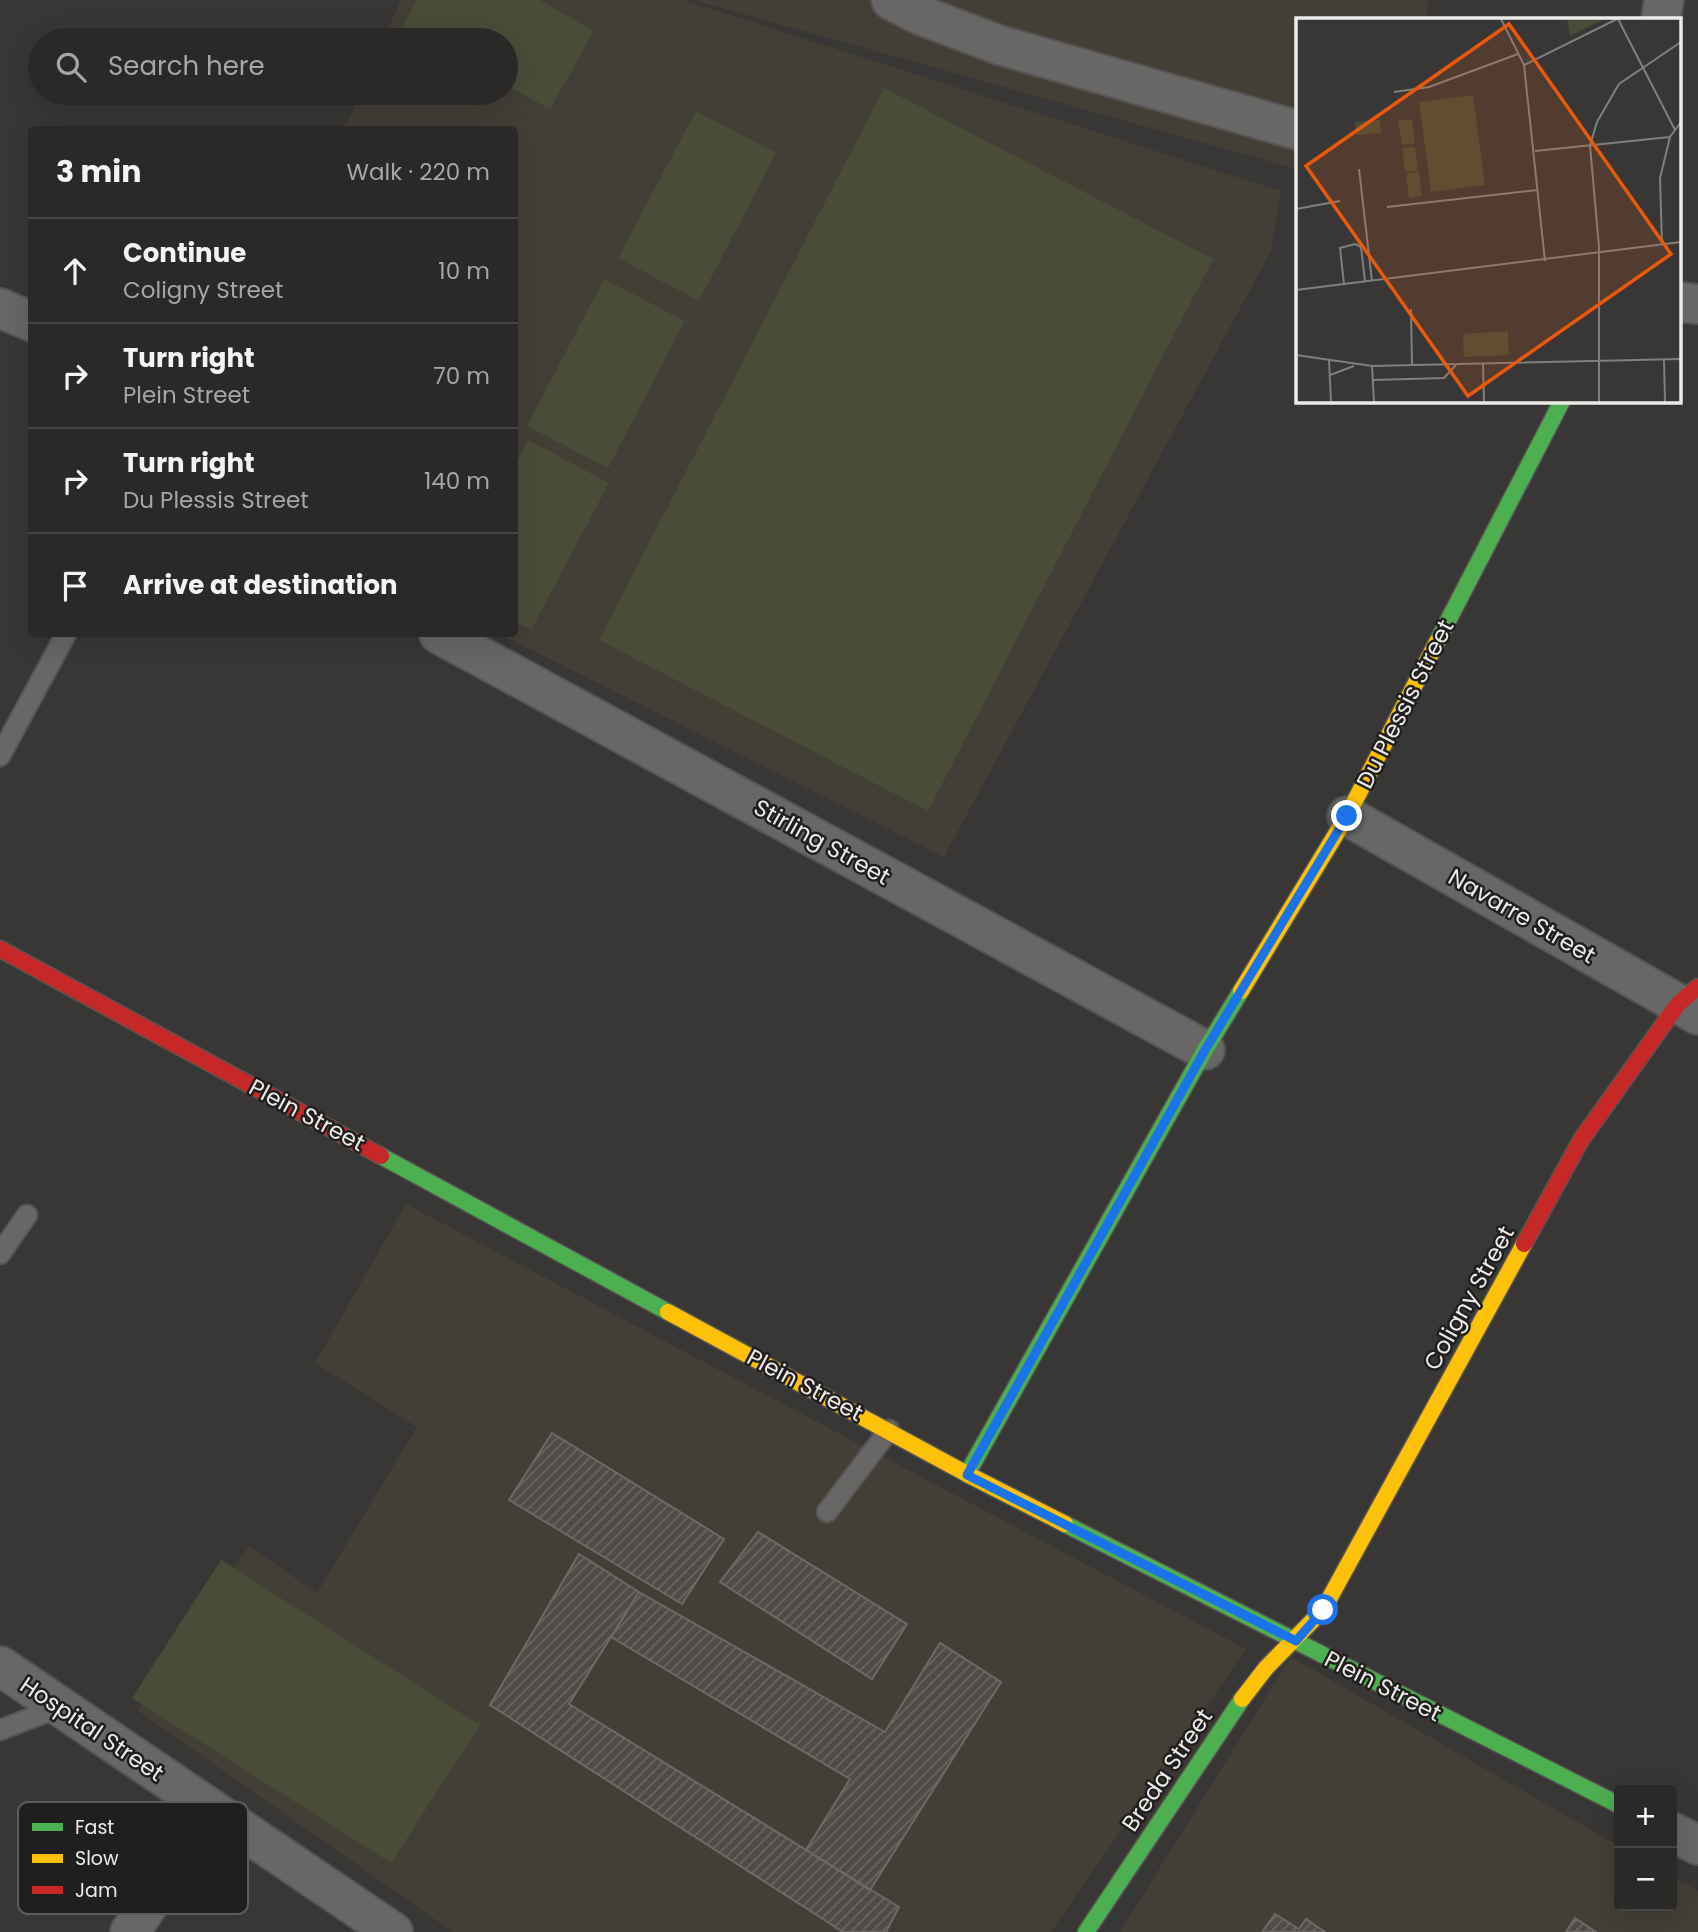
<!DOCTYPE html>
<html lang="en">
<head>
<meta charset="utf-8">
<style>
	:root { --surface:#2a2928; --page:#323130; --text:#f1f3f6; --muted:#a5a6a8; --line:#464545 }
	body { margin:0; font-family:Poppins,sans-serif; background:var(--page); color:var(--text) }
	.controls { position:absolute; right:21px; bottom:21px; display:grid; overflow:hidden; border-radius:7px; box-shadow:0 7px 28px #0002 }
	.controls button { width:63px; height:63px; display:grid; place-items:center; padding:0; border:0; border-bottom:2px solid var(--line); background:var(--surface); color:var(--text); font:35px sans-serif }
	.stop { position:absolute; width:21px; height:21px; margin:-16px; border:5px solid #1a73e8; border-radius:50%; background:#fff }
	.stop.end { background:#1a73e8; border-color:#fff; box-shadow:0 2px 7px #0008 }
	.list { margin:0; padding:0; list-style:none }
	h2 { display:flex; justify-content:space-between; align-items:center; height:91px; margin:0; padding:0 28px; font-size:30px }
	h2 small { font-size:23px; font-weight:400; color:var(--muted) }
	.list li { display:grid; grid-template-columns:46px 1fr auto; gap:21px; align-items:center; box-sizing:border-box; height:105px; padding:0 28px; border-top:2px solid var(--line) }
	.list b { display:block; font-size:26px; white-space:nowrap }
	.list p { margin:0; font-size:23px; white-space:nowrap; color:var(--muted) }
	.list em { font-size:23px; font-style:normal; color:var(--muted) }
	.icon { flex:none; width:38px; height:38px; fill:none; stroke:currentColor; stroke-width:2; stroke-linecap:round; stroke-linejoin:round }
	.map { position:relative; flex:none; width:1698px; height:1932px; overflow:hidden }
	.search { position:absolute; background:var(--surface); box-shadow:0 7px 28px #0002; left:28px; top:28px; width:490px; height:77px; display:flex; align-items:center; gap:18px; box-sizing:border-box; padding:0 24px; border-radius:38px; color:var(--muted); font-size:26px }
	.panel { position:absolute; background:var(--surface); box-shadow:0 7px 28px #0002; left:28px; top:126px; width:490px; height:511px; border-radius:7px }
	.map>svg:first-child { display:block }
	.built { fill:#433f37 }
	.grass { fill:#494d38 }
	.building { fill:url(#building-hatch); stroke:#6b6a68; stroke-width:2 }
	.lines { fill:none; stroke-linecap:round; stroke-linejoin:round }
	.lane-casing { stroke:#555452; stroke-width:23 }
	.street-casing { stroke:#555452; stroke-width:42 }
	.fast-casing { stroke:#555452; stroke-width:19 }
	.slow-casing { stroke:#555452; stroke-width:19 }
	.jam-casing { stroke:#555452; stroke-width:19 }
	.lane { stroke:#686765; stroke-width:19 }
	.street { stroke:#686765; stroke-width:38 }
	.fast { stroke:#4caf50; stroke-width:16 }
	.slow { stroke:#ffc107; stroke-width:16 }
	.jam { stroke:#c62828; stroke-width:16 }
	.route { stroke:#1a73e8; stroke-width:9 }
	.labels { text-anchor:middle; stroke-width:5; stroke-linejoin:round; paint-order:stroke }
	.street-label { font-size:23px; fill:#edebe9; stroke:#201f1d }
	.inset-road { fill:none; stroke:#807f7d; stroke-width:2 }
	.view { fill:#e8590c; fill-opacity:0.15; stroke:#e8590c; stroke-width:3.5 }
	.inset-edge { fill:none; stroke:#edebe9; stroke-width:3.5 }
	.key { fill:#201f1d; stroke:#5e5c5a; stroke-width:2 }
	.key-label { font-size:19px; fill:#edebe9 }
</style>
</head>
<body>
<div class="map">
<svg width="1698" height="1932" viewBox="0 0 1698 1932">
	<defs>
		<pattern id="building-hatch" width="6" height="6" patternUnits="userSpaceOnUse" patternTransform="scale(1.75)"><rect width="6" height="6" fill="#514b46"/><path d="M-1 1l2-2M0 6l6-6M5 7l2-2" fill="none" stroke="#6a6561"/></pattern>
	</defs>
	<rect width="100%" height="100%" fill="#383735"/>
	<!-- built -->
	<path class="built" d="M401,0H683L1281,191L1271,251L944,857L500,634H514V130H344L360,93H506V40H383Z
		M693,0H1429L1426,19H1297V169Z
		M406,1204L1246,1649L1051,1932H453L137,1710L249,1546L317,1593L417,1427L315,1363Z
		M1291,1657L1619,1846V1906H1672V1876L1698,1891V1932H1120Z"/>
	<!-- grass -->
	<path class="grass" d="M417,0H539L594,31L550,109L506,85V40H426L402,27Z
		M884,88L1213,259L928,811L599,640Z
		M696,111L776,153L699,301L618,258Z
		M604,279L685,321L608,468L527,426Z
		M528,440L609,483L531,630L514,621L515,466Z
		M221,1560L480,1725L391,1863L132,1698Z"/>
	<!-- building -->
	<path class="building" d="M552,1433L724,1539L682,1604L509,1500Z
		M758,1532L907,1624L872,1679L720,1582Z
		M579,1554L639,1592L569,1704L899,1907L886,1932H843L490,1705Z
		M639,1592L885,1732L940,1643L1001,1682L870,1890L806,1850L850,1779L611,1637Z
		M1275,1914L1299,1929L1306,1919L1325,1932H1262Z
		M1575,1918L1596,1932H1566Z"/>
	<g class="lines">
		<!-- lane casing -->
		<g class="lane-casing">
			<path id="lane" d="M0,756L66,634
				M0,1254L27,1215
				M827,1512L889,1430
				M0,1730L60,1707"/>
		</g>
		<!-- street casing -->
		<g class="street-casing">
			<path id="street" d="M891,0L920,15L999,45L1297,130
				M1661,19L1664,0
				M1679,302L1698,304
				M0,308L32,322
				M439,634L1205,1050
				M1347,816L1698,1015
				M0,1666L393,1932
				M1672,1832L1698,1845
				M130,1932L211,1811"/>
		</g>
		<!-- fast casing -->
		<g class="fast-casing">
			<path id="fast" d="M1437,642L1562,401
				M381,1156L668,1312
				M967,1474L1205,1050L1241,991
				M1065,1524L1619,1805
				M1086,1932L1242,1699"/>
		</g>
		<!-- slow casing -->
		<g class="slow-casing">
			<path id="slow" d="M1241,991L1347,816L1437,642
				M668,1312L967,1474L1065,1524
				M1242,1699L1266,1668L1323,1610L1524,1244"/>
		</g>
		<!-- jam casing -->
		<g class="jam-casing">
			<path id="jam" d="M0,949L381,1156
				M1524,1244L1581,1140L1678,1004L1698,987"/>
		</g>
		<!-- lane -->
		<use href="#lane" class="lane"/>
		<!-- street -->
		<use href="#street" class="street"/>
		<!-- fast -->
		<use href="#fast" class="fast"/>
		<!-- slow -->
		<use href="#slow" class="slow"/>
		<!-- jam -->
		<use href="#jam" class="jam"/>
	</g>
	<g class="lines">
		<!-- route -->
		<path class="route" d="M1323,1610L1296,1641L967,1475L1205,1050L1347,816"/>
	</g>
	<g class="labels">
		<!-- street labels -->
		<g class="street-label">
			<text transform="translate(1405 704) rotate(-63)" y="8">Du Plessis Street</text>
			<text transform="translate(822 842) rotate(29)" y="8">Stirling Street</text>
			<text transform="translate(1522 916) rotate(30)" y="8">Navarre Street</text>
			<text transform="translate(307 1115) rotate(28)" y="8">Plein Street</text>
			<text transform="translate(1469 1298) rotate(-61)" y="8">Coligny Street</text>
			<text transform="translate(805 1385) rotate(28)" y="8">Plein Street</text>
			<text transform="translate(1383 1686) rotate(27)" y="8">Plein Street</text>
			<text transform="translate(92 1729) rotate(34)" y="8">Hospital Street</text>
			<text transform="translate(1167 1770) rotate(-56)" y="8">Breda Street</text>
		</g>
	</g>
	<!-- overview -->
	<g transform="translate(1296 18)">
		<rect width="385" height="385" fill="#383735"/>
		<path d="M271,1H308L274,18ZM177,77L189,167L135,174L123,84ZM116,101L119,125L106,127L102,103ZM84,102L85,115L60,117L59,104ZM119,129L122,153L109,154L106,130ZM123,154L126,178L113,180L110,156ZM212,313L213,337L168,339L167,316Z" fill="#494d38"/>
		<path class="inset-road" d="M205,1L228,47L249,243M322,1L379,112M228,47L321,1M98,74L133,69L222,36M239,133L374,119M63,151L76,263M91,189L242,172M0,191L44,183M366,226L364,160L374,119L385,104M48,266L44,230L59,226L65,229L69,263M0,272L385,224M115,291L116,347M0,337L76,348L385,341M33,342L35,384M368,342L369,384M187,346L188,384M76,348L78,384M34,357L58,348M77,362L148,360L160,347M303,384V229L294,127L301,104L323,66L385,24"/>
		<path class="view" d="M213,6L375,236L172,378L10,148Z"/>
		<rect width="385" height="385" class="inset-edge"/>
	</g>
	<!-- legend -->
	<rect x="18" y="1802" width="230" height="112" rx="10" class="key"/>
	<rect x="32" y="1823" width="31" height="8" fill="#4caf50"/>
	<rect x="32" y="1854" width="31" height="9" fill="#ffc107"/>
	<rect x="32" y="1886" width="31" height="8" fill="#c62828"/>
	<g class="key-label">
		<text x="75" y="1834">Fast</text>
		<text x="75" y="1865">Slow</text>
		<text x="75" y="1897">Jam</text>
	</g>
</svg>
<div class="controls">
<button>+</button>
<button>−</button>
</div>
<div class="stop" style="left:1323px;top:1610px"></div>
<div class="stop end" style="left:1347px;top:816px"></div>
<div class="search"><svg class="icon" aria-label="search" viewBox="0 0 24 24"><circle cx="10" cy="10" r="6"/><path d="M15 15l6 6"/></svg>Search here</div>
<section class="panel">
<h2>3 min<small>Walk · 220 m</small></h2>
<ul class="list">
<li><svg class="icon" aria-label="ahead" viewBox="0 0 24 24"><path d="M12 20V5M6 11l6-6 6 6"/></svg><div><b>Continue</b><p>Coligny Street</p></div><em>10 m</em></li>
<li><svg class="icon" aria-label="right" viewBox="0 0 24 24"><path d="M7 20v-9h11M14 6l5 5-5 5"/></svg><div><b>Turn right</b><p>Plein Street</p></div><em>70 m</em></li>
<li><svg class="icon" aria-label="right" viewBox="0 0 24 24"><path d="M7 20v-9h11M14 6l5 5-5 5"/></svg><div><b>Turn right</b><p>Du Plessis Street</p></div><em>140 m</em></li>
<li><svg class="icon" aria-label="arrive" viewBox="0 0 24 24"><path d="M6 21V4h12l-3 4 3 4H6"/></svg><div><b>Arrive at destination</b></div></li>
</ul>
</section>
</div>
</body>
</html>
